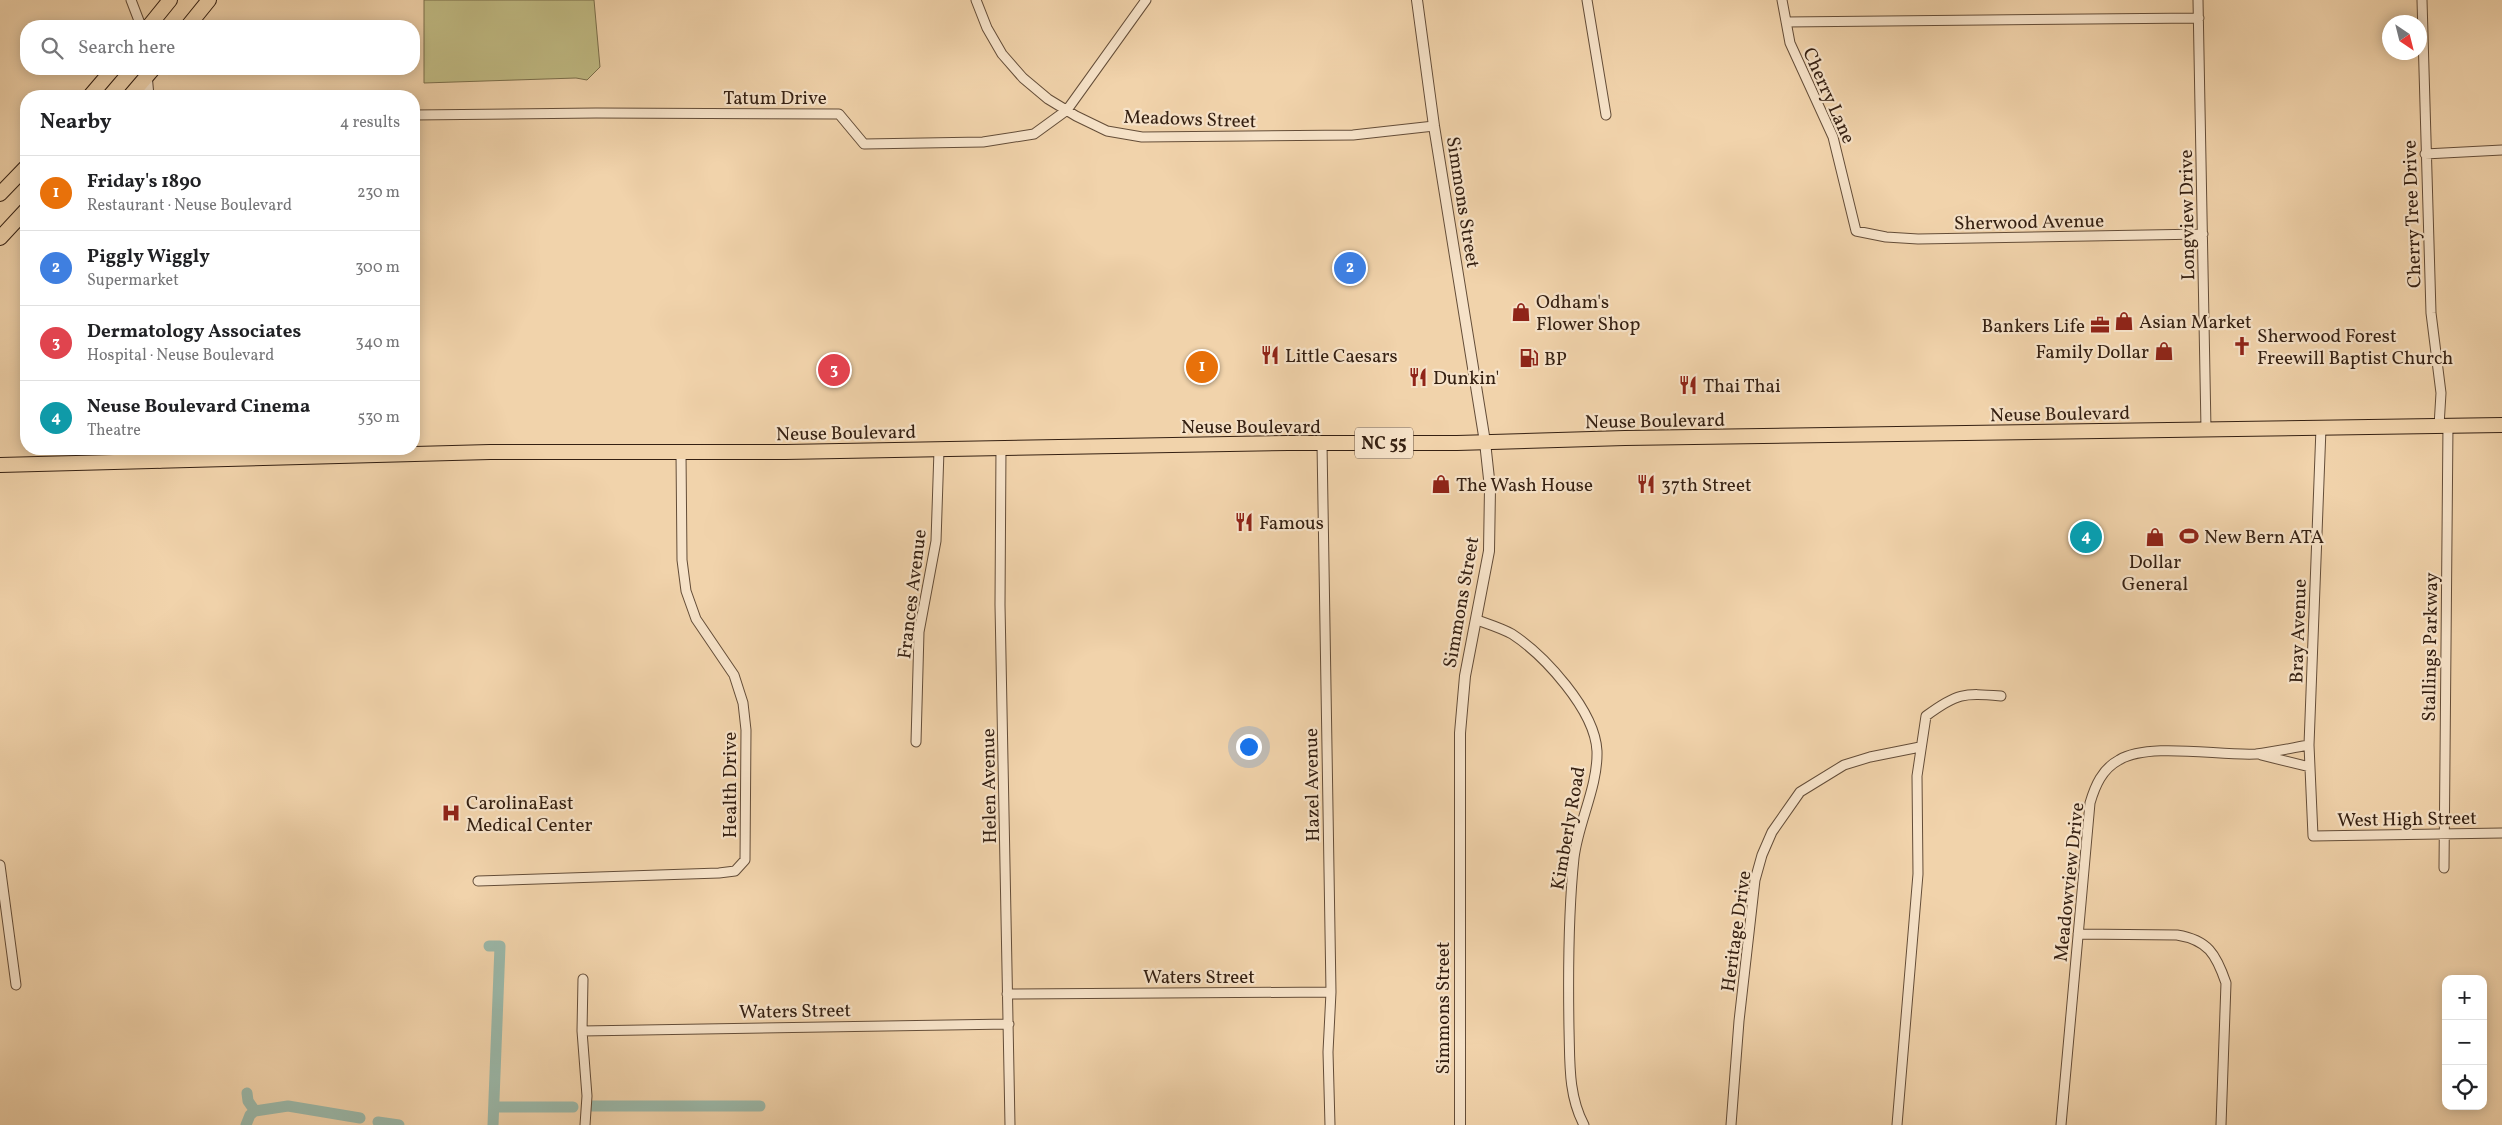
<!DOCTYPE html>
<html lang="en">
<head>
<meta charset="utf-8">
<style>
	:root { --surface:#fff; --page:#f2f2f2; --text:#202124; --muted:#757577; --line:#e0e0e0; --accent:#2563eb }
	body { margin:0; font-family:Vollkorn,serif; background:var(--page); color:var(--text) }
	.controls { position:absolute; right:15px; bottom:15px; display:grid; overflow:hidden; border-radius:10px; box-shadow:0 2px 12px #0003 }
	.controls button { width:45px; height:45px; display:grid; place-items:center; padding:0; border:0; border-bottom:1px solid var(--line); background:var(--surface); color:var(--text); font:25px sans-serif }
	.compass { position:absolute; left:2382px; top:15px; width:45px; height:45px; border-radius:50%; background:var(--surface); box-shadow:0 2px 12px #0003; rotate:145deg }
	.you { position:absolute; left:1248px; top:746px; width:18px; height:18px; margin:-12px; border:4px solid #fff; border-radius:50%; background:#1a73e8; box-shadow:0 0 0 8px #1a73e833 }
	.badge { display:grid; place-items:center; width:32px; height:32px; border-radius:50%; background:var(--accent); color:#fff; font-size:16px; font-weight:700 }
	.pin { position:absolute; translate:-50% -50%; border:2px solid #fff; box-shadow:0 1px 5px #0006 }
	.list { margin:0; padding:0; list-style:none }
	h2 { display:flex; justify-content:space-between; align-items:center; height:65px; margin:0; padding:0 20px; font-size:21px }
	h2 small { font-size:16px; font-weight:400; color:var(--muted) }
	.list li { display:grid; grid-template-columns:32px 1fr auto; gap:15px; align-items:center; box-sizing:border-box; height:75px; padding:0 20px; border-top:1px solid var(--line) }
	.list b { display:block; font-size:19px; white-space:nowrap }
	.list p { margin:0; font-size:16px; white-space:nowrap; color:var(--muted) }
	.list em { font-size:16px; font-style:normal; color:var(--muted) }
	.icon { flex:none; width:28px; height:28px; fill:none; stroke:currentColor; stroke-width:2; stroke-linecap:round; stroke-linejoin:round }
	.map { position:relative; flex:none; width:2502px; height:1125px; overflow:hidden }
	.search { position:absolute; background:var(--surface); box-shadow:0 2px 12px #0003; left:20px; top:20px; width:400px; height:55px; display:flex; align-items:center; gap:12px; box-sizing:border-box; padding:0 18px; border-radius:20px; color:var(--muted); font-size:19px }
	.panel { position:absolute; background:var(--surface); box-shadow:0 2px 12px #0003; left:20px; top:90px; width:400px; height:365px; border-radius:20px }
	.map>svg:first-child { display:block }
	.pitch { fill:#c0bb84; stroke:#7a6e4b }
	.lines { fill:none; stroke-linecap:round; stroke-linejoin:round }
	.canal { stroke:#9bb8a9; stroke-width:11 }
	.minor-casing { stroke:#644d38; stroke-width:11 }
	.tertiary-casing { stroke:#644d38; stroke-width:12 }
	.primary-casing { stroke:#352012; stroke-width:16 }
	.minor { stroke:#f6e2c8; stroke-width:9 }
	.tertiary { stroke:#f6e2c8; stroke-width:10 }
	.primary { stroke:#f1d3ab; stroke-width:14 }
	.labels { text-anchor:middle; stroke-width:4.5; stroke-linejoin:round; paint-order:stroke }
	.shield { fill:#f6e2c8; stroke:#6f5a49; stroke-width:1 }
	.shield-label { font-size:18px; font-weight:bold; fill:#352012 }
	.street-label { font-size:19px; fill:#352012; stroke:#f6e2c8 }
	.poi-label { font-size:19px; fill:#352012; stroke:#f6e2c8; text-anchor:start }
</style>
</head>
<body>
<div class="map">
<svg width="2502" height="1125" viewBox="0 0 2502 1125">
	<rect width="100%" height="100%" fill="#f1d3ab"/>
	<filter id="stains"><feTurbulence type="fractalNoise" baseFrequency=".004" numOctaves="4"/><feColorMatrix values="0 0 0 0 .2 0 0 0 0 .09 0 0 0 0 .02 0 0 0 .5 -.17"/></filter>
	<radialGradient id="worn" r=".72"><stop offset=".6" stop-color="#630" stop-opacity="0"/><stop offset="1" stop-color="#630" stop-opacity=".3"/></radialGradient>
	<!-- pitch -->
	<path class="pitch" d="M424,0H594L600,67L587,80L576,78L424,83Z"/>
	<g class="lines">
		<!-- canal -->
		<path class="canal" d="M489,946H500L493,1125
			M247,1093L248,1101L255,1111L288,1106L360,1118
			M592,1106H760
			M495,1107H573
			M378,1122L399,1125
			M246,1125L250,1115L255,1111"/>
		<!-- minor casing -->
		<g class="minor-casing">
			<path id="minor" d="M131,0L141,26
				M976,0L987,28L1002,54L1023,78L1048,99L1076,116L1107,131L1142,137L1353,135L1434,126
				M1587,0L1606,115
				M1782,0L1790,43L1833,137L1856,231L1886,237L1918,239L2203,234
				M2198,0L2206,429
				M2422,0L2431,313L2441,393L2439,426
				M1786,22L2199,18
				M147,74L149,96
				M414,115L596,113L839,114L864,144L983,142L1034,134L1067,110L1146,0
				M2425,154L2502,150
				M2321,428L2309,745L2313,836L2502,833
				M1322,444L1331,992L1328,1052L1330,1125
				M1001,447L1000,605L1010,1125
				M159,449L160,463
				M1477,620C1488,624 1501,628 1512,634C1544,655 1595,710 1597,751C1598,787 1578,823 1574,858C1568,915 1568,972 1569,1029C1570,1062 1568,1095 1584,1125
				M916,742L919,632L936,541L939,450
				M2261,755L2310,767
				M0,865L16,985
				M2444,868L2448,425
				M478,881L719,873L735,871L745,860L746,730L743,703L734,675L696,619L686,591L682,560L681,453
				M2078,934L2177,935C2208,940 2216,954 2226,983L2221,1125
				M583,979L582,1031L587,1096L585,1125
				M1007,994L1331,992
				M582,1031L1009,1024
				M1731,1125L1739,1021L1755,880L1762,855L1772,832L1800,792L1844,765L1870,757L1920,747
				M1897,1125L1918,874L1917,776L1926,716C1957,693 1963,693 2001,696
				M2061,1125L2090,803C2095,786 2102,769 2119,760C2149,742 2219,756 2256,754C2273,752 2292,748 2309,745"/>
		</g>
		<!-- tertiary casing -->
		<g class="tertiary-casing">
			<path id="tertiary" d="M1417,0L1434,126L1485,442L1490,488L1489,551L1465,676L1460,733V1125"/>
		</g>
		<!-- primary casing -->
		<g class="primary-casing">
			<path id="primary" d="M149,26L170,0
				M188,26L209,0
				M90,96L113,69
				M130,96L153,69
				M0,194L26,167
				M0,238L26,210
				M0,465L490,452H785L1288,443H1457L1625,438L2502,425"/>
		</g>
		<!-- minor -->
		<use href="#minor" class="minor"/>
		<!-- tertiary -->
		<use href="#tertiary" class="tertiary"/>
		<!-- primary -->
		<use href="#primary" class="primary"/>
	</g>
	<!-- icons -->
	<defs>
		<g id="shop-bare" transform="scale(1.5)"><path d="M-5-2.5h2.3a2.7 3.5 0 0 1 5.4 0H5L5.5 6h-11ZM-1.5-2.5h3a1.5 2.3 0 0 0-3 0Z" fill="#8f2418" stroke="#f6e2c8" stroke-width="2.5" paint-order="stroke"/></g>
		<g id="office-bare" transform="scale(1.5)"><path d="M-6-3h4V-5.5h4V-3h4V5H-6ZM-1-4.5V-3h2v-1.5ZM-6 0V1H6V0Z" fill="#8f2418" stroke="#f6e2c8" stroke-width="2.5" paint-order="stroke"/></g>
		<g id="church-bare" transform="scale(1.5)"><path d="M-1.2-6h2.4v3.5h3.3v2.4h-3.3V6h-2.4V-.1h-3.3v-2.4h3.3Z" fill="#8f2418" stroke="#f6e2c8" stroke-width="2.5" paint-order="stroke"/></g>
		<g id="restaurant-bare" transform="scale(1.5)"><path d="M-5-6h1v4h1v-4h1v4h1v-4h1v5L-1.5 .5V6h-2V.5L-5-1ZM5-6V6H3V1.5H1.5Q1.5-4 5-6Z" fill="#8f2418" stroke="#f6e2c8" stroke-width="2.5" paint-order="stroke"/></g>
		<g id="fuel-bare" transform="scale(1.5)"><path d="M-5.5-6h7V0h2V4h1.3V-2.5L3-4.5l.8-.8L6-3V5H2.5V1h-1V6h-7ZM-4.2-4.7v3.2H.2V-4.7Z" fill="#8f2418" stroke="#f6e2c8" stroke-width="2.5" paint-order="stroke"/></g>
		<g id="stadium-bare" transform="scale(1.5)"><path d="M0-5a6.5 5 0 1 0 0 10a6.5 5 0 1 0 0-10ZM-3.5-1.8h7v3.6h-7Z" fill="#8f2418" stroke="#f6e2c8" stroke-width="2.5" paint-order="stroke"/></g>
		<g id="hospital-bare" transform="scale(1.5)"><path d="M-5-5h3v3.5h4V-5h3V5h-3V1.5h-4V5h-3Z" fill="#8f2418" stroke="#f6e2c8" stroke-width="2.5" paint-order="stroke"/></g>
	</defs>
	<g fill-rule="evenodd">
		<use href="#shop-bare" x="1521" y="312"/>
		<use href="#shop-bare" x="2124" y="321"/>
		<use href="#office-bare" x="2100" y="325"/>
		<use href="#church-bare" x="2242" y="346"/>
		<use href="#shop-bare" x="2164" y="351"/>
		<use href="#restaurant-bare" x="1270" y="355"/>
		<use href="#fuel-bare" x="1529" y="358"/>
		<use href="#restaurant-bare" x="1418" y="377"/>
		<use href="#restaurant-bare" x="1688" y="385"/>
		<use href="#shop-bare" x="1441" y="484"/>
		<use href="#restaurant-bare" x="1646" y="484"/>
		<use href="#restaurant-bare" x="1244" y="522"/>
		<use href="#stadium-bare" x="2189" y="536"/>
		<use href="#shop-bare" x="2155" y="537"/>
		<use href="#hospital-bare" x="451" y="813"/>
	</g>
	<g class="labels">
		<!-- shield labels -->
		<rect class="shield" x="1355" y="427.5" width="58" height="31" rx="4"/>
		<g class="shield-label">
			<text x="1384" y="449">NC 55</text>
		</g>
		<!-- street labels -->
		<g class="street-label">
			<text transform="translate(1830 95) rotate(66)" y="7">Cherry Lane</text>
			<text x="775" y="104">Tatum Drive</text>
			<text transform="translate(1190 118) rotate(2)" y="7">Meadows Street</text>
			<text transform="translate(1464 202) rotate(81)" y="7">Simmons Street</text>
			<text transform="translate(2411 214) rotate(-92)" y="7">Cherry Tree Drive</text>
			<text transform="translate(2186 215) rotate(-91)" y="7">Longview Drive</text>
			<text transform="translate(2029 221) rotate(-1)" y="7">Sherwood Avenue</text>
			<text transform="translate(2060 413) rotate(-1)" y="7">Neuse Boulevard</text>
			<text transform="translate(1655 420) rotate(-1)" y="7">Neuse Boulevard</text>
			<text x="1251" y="433">Neuse Boulevard</text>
			<text transform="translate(846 432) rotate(-1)" y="7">Neuse Boulevard</text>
			<text transform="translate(911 594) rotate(-83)" y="7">Frances Avenue</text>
			<text transform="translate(1460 602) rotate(-80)" y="7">Simmons Street</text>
			<text transform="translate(2297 631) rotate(-88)" y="7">Bray Avenue</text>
			<text transform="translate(2429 647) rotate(-89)" y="7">Stallings Parkway</text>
			<text transform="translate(729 785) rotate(-90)" y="7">Health Drive</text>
			<text transform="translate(1311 785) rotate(-91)" y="7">Hazel Avenue</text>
			<text transform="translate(988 786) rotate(-91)" y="7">Helen Avenue</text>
			<text transform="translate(2407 818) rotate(-1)" y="7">West High Street</text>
			<text transform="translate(1567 828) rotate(-80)" y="7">Kimberly Road</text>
			<text transform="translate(2068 882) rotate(-84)" y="7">Meadowview Drive</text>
			<text transform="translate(1735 931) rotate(-82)" y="7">Heritage Drive</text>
			<text x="1199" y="983">Waters Street</text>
			<text transform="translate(1442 1008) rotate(-90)" y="7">Simmons Street</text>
			<text transform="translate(795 1010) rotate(-1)" y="7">Waters Street</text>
		</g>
		<!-- poi labels -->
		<g class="poi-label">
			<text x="1536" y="308">Odham's<tspan x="1536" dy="22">Flower Shop</tspan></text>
			<text x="2139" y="328">Asian Market</text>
			<text x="2085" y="332" text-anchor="end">Bankers Life</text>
			<text x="2257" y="342">Sherwood Forest<tspan x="2257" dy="22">Freewill Baptist Church</tspan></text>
			<text x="2149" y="358" text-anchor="end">Family Dollar</text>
			<text x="1285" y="362">Little Caesars</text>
			<text x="1544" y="365">BP</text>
			<text x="1433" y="384">Dunkin'</text>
			<text x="1703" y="392">Thai Thai</text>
			<text x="1456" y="491">The Wash House</text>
			<text x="1661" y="491">37th Street</text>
			<text x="1259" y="529">Famous</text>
			<text x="2204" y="543">New Bern ATA</text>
			<text x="2155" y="568" text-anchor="middle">Dollar<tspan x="2155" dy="22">General</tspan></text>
			<text x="466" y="809">CarolinaEast<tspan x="466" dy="22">Medical Center</tspan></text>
		</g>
	</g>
	<rect width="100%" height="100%" filter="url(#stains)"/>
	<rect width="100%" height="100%" fill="url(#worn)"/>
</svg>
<div class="controls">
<button>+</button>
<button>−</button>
<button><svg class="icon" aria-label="locate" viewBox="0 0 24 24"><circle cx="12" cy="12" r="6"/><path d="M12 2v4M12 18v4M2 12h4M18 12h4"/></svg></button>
</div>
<svg class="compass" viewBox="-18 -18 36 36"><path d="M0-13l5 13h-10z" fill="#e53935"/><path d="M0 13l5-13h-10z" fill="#757577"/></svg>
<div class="you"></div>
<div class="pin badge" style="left:1202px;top:367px;background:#e8710a">1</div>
<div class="pin badge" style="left:1350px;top:268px;background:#3f7fe0">2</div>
<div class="pin badge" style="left:834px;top:370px;background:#e0444e">3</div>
<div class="pin badge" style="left:2086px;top:537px;background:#0f9aa8">4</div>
<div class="search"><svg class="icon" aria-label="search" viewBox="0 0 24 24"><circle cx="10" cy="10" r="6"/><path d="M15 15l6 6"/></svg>Search here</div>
<section class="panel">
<h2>Nearby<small>4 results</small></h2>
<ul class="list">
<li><span class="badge" style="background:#e8710a">1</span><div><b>Friday's 1890</b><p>Restaurant · Neuse Boulevard</p></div><em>230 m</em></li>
<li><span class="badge" style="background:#3f7fe0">2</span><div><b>Piggly Wiggly</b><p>Supermarket</p></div><em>300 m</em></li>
<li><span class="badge" style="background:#e0444e">3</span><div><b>Dermatology Associates</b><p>Hospital · Neuse Boulevard</p></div><em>340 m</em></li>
<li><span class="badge" style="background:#0f9aa8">4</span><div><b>Neuse Boulevard Cinema</b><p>Theatre</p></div><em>530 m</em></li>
</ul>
</section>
</div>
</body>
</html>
